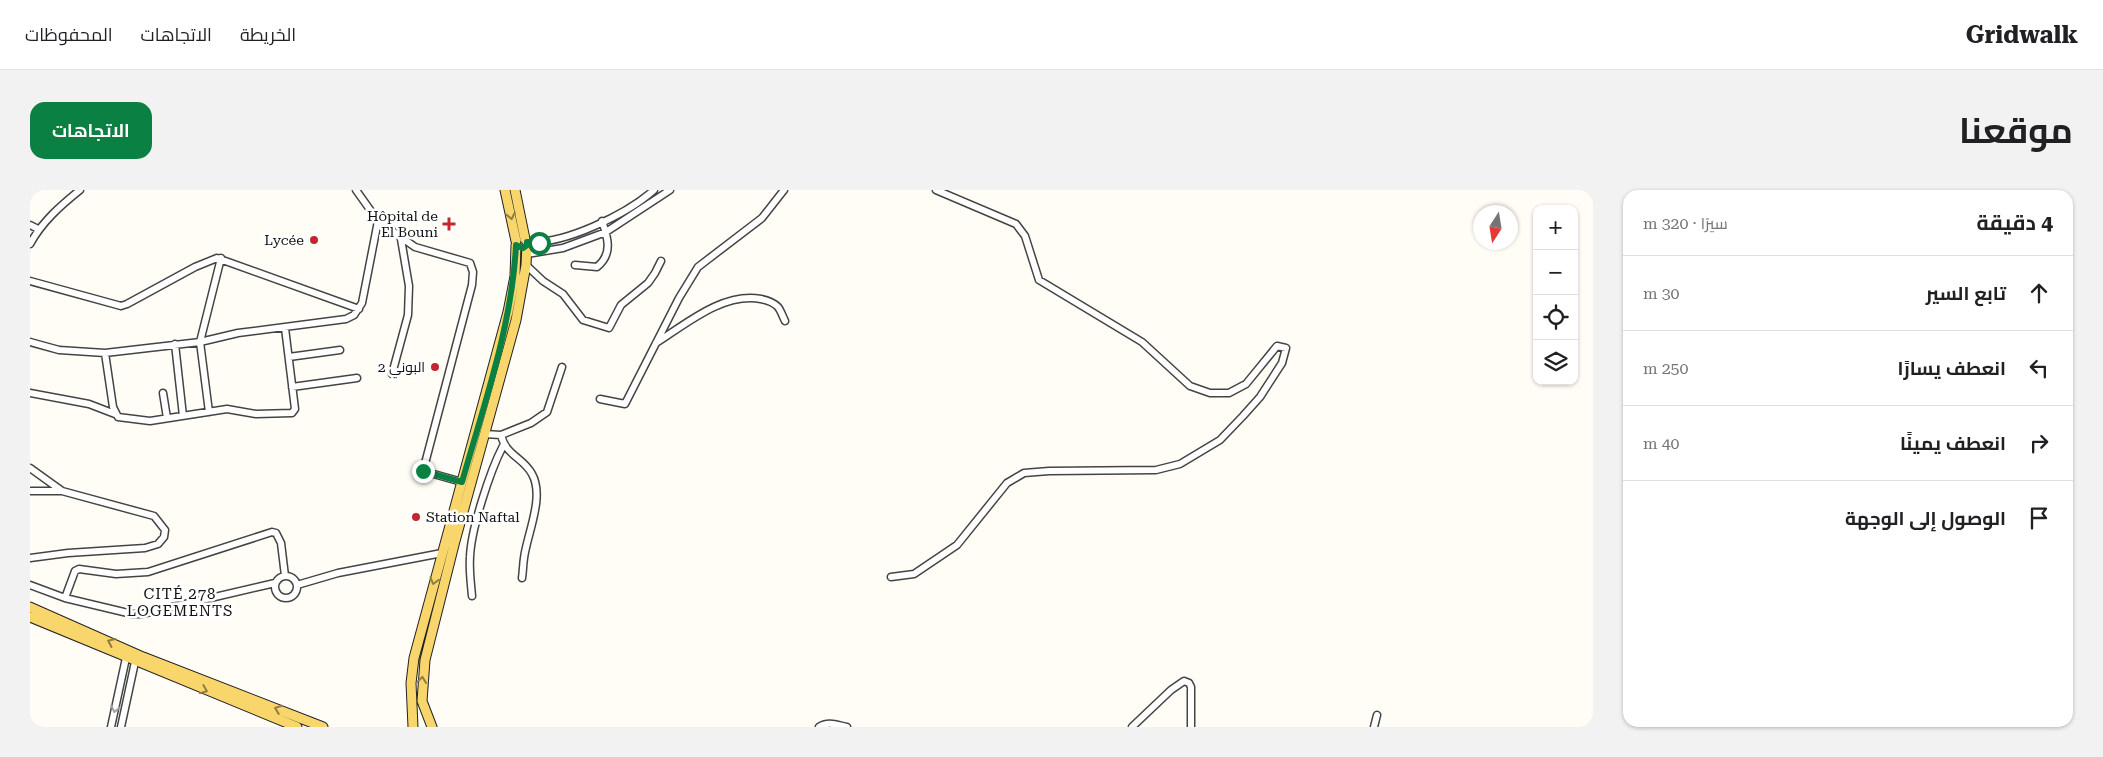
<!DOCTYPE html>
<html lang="ar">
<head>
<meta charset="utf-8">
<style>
	:root { --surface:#fff; --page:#f2f2f2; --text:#202124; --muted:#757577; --line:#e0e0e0; --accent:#0b8043 }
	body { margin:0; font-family:"Roboto Serif",Cairo,serif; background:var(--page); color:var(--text); direction:rtl }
	.controls { position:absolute; right:15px; top:15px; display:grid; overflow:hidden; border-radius:10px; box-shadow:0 1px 4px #0004 }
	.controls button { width:45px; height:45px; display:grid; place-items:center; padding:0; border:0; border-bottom:1px solid var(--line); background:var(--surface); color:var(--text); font:25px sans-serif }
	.compass { position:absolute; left:1443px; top:15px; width:45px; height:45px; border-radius:50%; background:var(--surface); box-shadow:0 1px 4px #0004; rotate:192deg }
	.stop { position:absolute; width:15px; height:15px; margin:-11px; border:4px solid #0b8043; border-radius:50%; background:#fff }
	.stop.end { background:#0b8043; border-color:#fff; box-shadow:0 1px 5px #0008 }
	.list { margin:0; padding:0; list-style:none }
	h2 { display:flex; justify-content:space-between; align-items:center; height:65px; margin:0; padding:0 20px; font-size:21px }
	h2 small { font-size:16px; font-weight:400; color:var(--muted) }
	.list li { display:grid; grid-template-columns:32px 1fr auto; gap:15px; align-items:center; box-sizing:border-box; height:75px; padding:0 20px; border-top:1px solid var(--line) }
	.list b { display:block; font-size:19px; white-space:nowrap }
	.list em { font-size:16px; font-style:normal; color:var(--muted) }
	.icon { flex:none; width:28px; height:28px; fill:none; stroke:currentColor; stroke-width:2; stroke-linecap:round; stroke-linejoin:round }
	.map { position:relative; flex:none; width:1563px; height:537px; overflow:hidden; direction:ltr; border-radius:15px }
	header { display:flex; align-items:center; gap:30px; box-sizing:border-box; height:70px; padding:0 25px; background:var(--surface); border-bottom:1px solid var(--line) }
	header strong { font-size:24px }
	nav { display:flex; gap:28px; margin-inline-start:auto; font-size:18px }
	.intro { display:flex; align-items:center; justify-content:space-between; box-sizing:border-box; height:120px; padding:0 30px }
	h1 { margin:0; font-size:35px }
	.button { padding:12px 22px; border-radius:15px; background:var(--accent); color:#fff; font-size:18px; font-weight:700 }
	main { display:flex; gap:30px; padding:0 30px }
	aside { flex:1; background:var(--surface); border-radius:15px; box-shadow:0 1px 4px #0004 }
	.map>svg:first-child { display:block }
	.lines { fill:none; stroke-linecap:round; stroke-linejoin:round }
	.minor-casing { stroke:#444; stroke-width:9 }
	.major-casing { stroke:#222; stroke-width:11 }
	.minor { stroke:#fff; stroke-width:6 }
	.major { stroke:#f9d66b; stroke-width:9 }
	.oneway { stroke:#917d42 }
	.oneway2 { stroke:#a0a0a0 }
	.route { stroke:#0b8043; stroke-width:6 }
	.poi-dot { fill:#c4262e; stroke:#fff; stroke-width:2 }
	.labels { text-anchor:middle; stroke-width:5; stroke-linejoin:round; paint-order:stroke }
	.poi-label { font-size:14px; fill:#111; stroke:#fff; text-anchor:end }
	.neighbourhood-label { font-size:15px; letter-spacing:1px; fill:#111; stroke:#fff }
</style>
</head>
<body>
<header>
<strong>Gridwalk</strong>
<nav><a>الخريطة</a><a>الاتجاهات</a><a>المحفوظات</a></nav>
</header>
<div class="intro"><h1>موقعنا</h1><a class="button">الاتجاهات</a></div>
<main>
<aside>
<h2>4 دقيقة<small>سيرًا · 320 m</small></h2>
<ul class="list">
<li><svg class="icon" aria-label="ahead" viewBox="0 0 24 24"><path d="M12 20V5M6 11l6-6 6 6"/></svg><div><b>تابع السير</b></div><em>30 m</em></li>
<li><svg class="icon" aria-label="left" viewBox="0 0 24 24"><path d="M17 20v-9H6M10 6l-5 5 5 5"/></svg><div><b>انعطف يسارًا</b></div><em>250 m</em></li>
<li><svg class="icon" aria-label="right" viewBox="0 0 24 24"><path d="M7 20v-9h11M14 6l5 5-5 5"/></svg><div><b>انعطف يمينًا</b></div><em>40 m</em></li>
<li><svg class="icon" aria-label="arrive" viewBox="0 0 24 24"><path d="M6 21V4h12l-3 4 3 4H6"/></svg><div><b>الوصول إلى الوجهة</b></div></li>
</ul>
</aside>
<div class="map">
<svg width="1563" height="537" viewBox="0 0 1563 537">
	<rect width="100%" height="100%" fill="#fffdf5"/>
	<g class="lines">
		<!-- minor casing -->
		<g class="minor-casing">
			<path id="minor" d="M348,31L385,57L440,73L443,82L442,95L393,281L432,292
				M0,35L8,39
				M497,52C534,55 597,24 624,0
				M0,54C12,32 30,16 50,0
				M497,64L533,58L576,42L640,0
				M496,75L513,91L533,104L553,130L579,138L591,115L618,93L625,83L631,71
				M545,75L567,77C583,64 578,48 572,31
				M0,91L91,116L97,114L165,77L187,68L329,119
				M0,152L29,160L75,163L170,152L208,143L316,129L324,125L332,113L348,31L326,0
				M626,153C656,134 693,102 731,109C736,110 744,113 748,117C751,121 753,127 755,131
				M145,154L153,226
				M75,163L83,217L88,227L120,231L197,219L226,224L262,223L265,219L255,138
				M259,167L310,160
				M362,184L378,125L379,96L371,49
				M262,197L327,188
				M0,203L59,214L85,224
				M133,203L137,228
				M570,209L595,214L649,108L668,77L732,28L754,0
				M179,222L170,152L191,68
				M454,244L471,245L501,233L517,222L532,177
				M471,245C476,266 493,267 502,284C515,307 497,344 494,368C493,375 493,381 492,388
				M0,278L32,301L124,326L135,340L134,347L128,354L115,358L38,363L0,368
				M0,301H32
				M245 397a11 11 0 1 1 22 0a11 11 0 1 1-22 0Z
				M861,387L884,384L927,355L977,293L994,283L1019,281L1126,280L1150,274L1190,250L1213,226L1230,207L1252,173L1256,158L1247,156L1216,194L1199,203H1180L1160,196L1112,152L1009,90L995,46L986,34L906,0
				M0,395L35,408L102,424H112L245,393
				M267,395L308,383L412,363
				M442,406C441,394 439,380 440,367C441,339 460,281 473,256
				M35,408L45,381L49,379L86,384L118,382L242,342L246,343L251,353L255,386
				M81,537L96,468
				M91,537L105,472
				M789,537C798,531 807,535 817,537
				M1102,537L1141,500L1154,491L1159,493L1161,497V537
				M1344,537L1347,525"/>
		</g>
		<!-- major casing -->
		<g class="major-casing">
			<path id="major" d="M475,0L486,51
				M485,0L495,49
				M0,417L113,467L293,537
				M0,427L267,537
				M383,537L381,493L384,468L478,122L485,86L486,55
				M402,537L392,511L395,470L425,351L486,130L496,75L497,55"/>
		</g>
		<!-- minor -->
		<use href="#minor" class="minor"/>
		<!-- major -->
		<use href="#major" class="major"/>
	</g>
	<!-- one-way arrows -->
	<defs><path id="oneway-chevron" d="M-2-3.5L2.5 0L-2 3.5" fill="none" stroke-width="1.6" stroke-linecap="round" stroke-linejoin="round" transform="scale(1.25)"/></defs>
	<g class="oneway">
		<use href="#oneway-chevron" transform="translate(481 26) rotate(78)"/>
		<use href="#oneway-chevron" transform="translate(404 391) rotate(105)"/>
		<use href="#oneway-chevron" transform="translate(81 452) rotate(-156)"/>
		<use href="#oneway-chevron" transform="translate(392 490) rotate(-84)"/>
		<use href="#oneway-chevron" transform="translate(174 500) rotate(22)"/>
		<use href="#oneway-chevron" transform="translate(248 519) rotate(-159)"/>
	</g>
	<use class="oneway2" href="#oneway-chevron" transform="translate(85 519) rotate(102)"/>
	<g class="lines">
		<!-- route -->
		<path class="route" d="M393,281L432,292C454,214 482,136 486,55L493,58L497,55V52L509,53"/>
	</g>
	<!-- markers -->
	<g class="poi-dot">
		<path d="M416.5 26.5h5v5h5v5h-5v5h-5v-5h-5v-5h5z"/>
		<circle cx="284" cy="50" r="5"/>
		<circle cx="405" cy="177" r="5"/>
		<circle cx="386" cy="327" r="5"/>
	</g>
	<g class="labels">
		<!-- poi labels -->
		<g class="poi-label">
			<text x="408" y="31">Hôpital de<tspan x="408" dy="16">El Bouni</tspan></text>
			<text x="274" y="55">Lycée</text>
			<text x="395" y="182">البوني 2</text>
			<text x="396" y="332" text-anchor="start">Station Naftal</text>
		</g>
		<!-- neighbourhood labels -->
		<g class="neighbourhood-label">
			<text x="150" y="409">CITÉ 278<tspan x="150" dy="17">LOGEMENTS</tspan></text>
		</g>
	</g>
</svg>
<div class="controls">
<button>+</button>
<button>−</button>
<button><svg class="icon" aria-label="locate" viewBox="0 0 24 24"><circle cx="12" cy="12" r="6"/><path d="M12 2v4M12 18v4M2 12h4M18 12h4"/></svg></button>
<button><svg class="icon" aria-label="layers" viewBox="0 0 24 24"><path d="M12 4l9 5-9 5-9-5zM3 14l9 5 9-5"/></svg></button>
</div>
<svg class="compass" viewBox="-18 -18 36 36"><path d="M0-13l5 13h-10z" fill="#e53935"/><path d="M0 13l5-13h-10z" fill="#757577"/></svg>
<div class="stop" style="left:509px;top:53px"></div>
<div class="stop end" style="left:393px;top:281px"></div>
</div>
</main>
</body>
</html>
